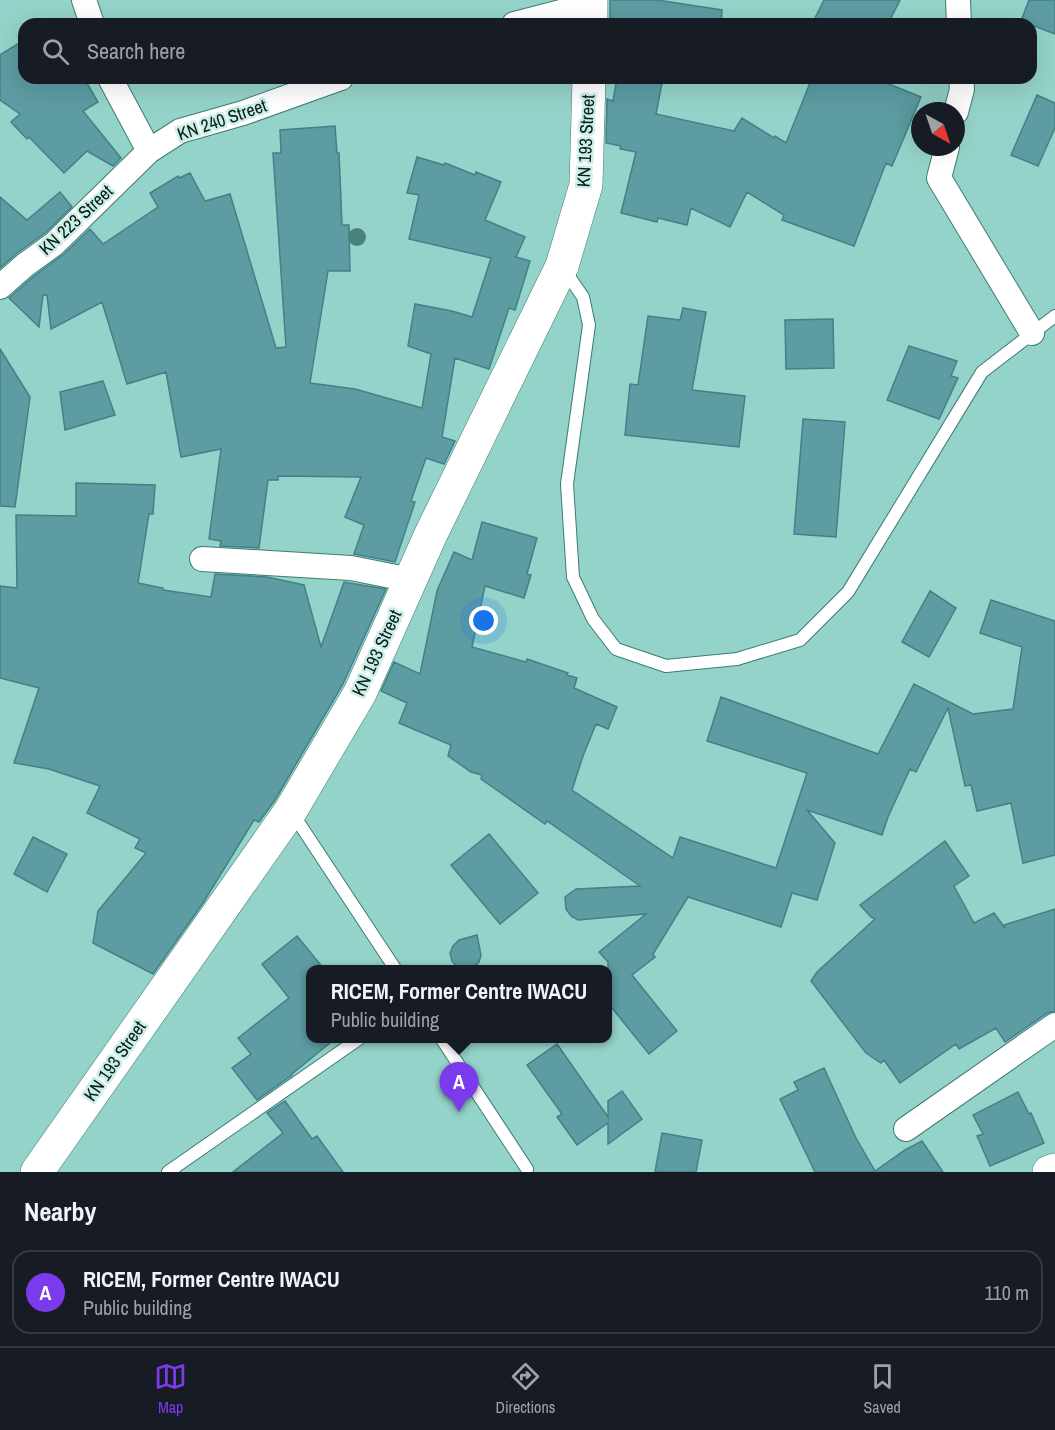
<!DOCTYPE html>
<html lang="en">
<head>
<meta charset="utf-8">
<style>
	:root { --surface:#171b24; --page:#242831; --text:#f1f3f6; --muted:#9ea1a6; --line:#363941; --accent:#7c3aed }
	body { margin:0; font-family:"Archivo Narrow",sans-serif; background:var(--page); color:var(--text) }
	.compass { position:absolute; left:911px; top:102px; width:54px; height:54px; border-radius:50%; background:var(--surface); box-shadow:0 6px 24px #0002; rotate:140deg }
	.you { position:absolute; left:484px; top:621px; width:21px; height:21px; margin:-15px; border:4px solid #fff; border-radius:50%; background:#1a73e8; box-shadow:0 0 0 9px #1a73e833 }
	.badge { display:grid; place-items:center; width:39px; height:39px; border-radius:50%; background:var(--accent); color:#fff; font-size:20px; font-weight:700 }
	.pin { position:absolute; translate:-50% -50px; filter:drop-shadow(0 2px 3px #0008) }
	.pin::after { content:''; position:absolute; top:32px; width:21px; height:18px; background:inherit; clip-path:polygon(0 0,100% 0,50% 100%) }
	.popup { position:absolute; left:306px; top:965px; width:306px; height:78px; box-sizing:border-box; display:grid; place-content:center; border-radius:12px; background:var(--surface); filter:drop-shadow(0 2px 4px #0005); font-size:20px; white-space:nowrap; color:var(--muted) }
	.popup b { font-size:22px; color:var(--text) }
	.popup::after { content:''; position:absolute; left:50%; top:100%; margin-left:-12px; border:12px solid transparent; border-top-color:var(--surface) }
	.list { margin:0; padding:0; list-style:none }
	h2 { display:flex; justify-content:space-between; align-items:center; height:78px; margin:0; padding:0 24px; font-size:26px }
	h2 small { font-size:20px; font-weight:400; color:var(--muted) }
	.list li { display:grid; grid-template-columns:39px 1fr auto; gap:18px; align-items:center; box-sizing:border-box; height:84px; margin:0 12px 12px; padding:0 12px; border:2px solid var(--line); border-radius:18px }
	.list b { display:block; font-size:22px; white-space:nowrap }
	.list p { margin:0; font-size:20px; white-space:nowrap; color:var(--muted) }
	.list em { font-size:20px; font-style:normal; color:var(--muted) }
	.icon { flex:none; width:33px; height:33px; fill:none; stroke:currentColor; stroke-width:2; stroke-linecap:round; stroke-linejoin:round }
	.map { position:relative; flex:none; width:1055px; height:1172px; overflow:hidden }
	.search { position:absolute; background:var(--surface); box-shadow:0 6px 24px #0002; left:18px; right:18px; top:18px; height:66px; display:flex; align-items:center; gap:15px; box-sizing:border-box; padding:0 21px; border-radius:18px; color:var(--muted); font-size:22px }
	.sheet { height:174px; background:var(--surface) }
	nav { display:flex; justify-content:space-around; align-items:center; box-sizing:border-box; height:84px; border-top:2px solid var(--line); background:var(--surface); font-size:16px; color:var(--muted) }
	nav a { display:grid; justify-items:center; gap:3px }
	nav .on { color:var(--accent) }
	.map>svg:first-child { display:block }
	.building { fill:#5c9ca2; stroke:#418187; stroke-width:1.5 }
	.lines { fill:none; stroke-linecap:round; stroke-linejoin:round }
	.lane-casing { stroke:#3d7c72; stroke-width:14 }
	.street-casing { stroke:#3d7c72; stroke-width:26 }
	.secondary-casing { stroke:#3d7c72; stroke-width:34 }
	.lane { stroke:#fff; stroke-width:12 }
	.street { stroke:#fff; stroke-width:24 }
	.secondary { stroke:#fff; stroke-width:33 }
	.tree { fill:#48827a }
	.labels { text-anchor:middle; stroke-width:5; stroke-linejoin:round; paint-order:stroke }
	.street-label { font-size:18px; fill:#041e1a; stroke:#ceede7 }
</style>
</head>
<body>
<div class="map">
<svg width="1055" height="1172" viewBox="0 0 1055 1172">
	<rect width="100%" height="100%" fill="#94d3c9"/>
	<!-- building -->
	<path class="building" d="M610,0H657L722,10L721,24H646L610,18Z
		M824,0H900L888,24H812Z
		M1029,0H1055V34L1021,21Z
		M24,40V78H84L98,102L83,111L121,158L113,166L87,151L64,173L29,137L27,139L11,122L20,114L0,100V55Z
		M617,78H663L656,114L734,131L742,118L774,138L775,136L786,143L812,78H874L921,97L892,166L886,163L854,246L782,220L784,215L747,192L730,227L691,208L687,225L658,218L657,222L621,213L636,152L620,149L621,146L606,143L607,99L613,101Z
		M1037,95L1055,103V128L1038,166L1011,155Z
		M335,126L337,153H339L342,225H349L350,271H328L310,383L355,389L422,408L431,354L408,346L415,304L452,311L472,317L491,258L409,239L419,195L407,193L417,157L444,165L445,163L475,175L476,172L501,182L485,220L525,237L516,257L530,261L515,310L509,308L489,369L455,358L442,437L455,441L444,464L426,458L411,501L415,502L395,562L354,554L364,525L345,517L361,477L278,476V480H268L259,548L220,546L221,541L209,539L221,449L181,457L166,372L127,384L102,302L51,329L47,295H43L39,327L9,298L34,276L64,254L90,229L103,244L158,207L150,193L178,176L179,178L190,173L205,201L230,194L276,348L286,347L273,153H281L280,130Z
		M60,192L72,207L45,233L17,253L0,268V197L27,220Z
		M683,308L706,312L692,390L745,396L739,447L625,435L630,384L638,385L648,316L680,320Z
		M833,319L834,368L786,369L785,320Z
		M909,346L957,361L951,376L958,378L939,419L887,400Z
		M0,349L30,397L15,507L0,506Z
		M103,381L115,415L65,430L60,392Z
		M803,419L845,422L836,537L794,534Z
		M76,483L155,485L153,514H149L138,583L163,588V590L211,597L215,574L267,577L304,585L321,647L344,582L386,589L343,684L275,800L259,822L254,820L203,903L153,974L93,943L98,911L146,853L135,848L140,839L87,813L100,786L49,769L14,763L39,688L0,678V586L17,588L16,515L76,516Z
		M482,522L537,538L527,574L531,575L524,598L485,586L472,647L526,662L527,659L568,673L567,675L577,678L574,688L617,707L608,729L596,724L583,756L572,790L673,858L680,837L776,868L807,773L707,741L721,697L878,754L914,684L973,714L1013,709L1022,647L980,633L991,600L1055,621V855L1023,863L1011,803L977,811L971,785L965,786L948,708L916,772L910,769L888,817L882,835L807,810L835,843L817,900L792,893L781,927L688,897L653,954L655,957L632,975L677,1031L649,1054L608,1003V962L599,952L646,914L578,920L571,916L566,909L565,897L576,889L640,886L547,821L545,824L481,779L482,775L471,772L448,756L451,745L399,723L407,703L381,691L394,662L420,674L437,591L454,552L472,560Z
		M930,591L956,608L929,657L902,642Z
		M489,834L538,893L500,924L451,865Z
		M33,837L67,854L47,892L14,874Z
		M945,841L969,876L954,886L974,923L994,913L1005,928L1004,925L1055,909V1011L1047,1013L1005,1042L996,1028L959,1049L956,1044L900,1083L884,1060L881,1063L866,1053L811,981L817,972L875,919L871,917L860,905Z
		M477,935L481,955L479,962L473,968L465,969L457,967L452,961L450,953L453,946L459,940Z
		M297,936L324,969H310V1038H336L292,1074V1075L257,1100L232,1068L251,1054L238,1038L289,998L262,964Z
		M557,1044L608,1117V1101L622,1091L642,1119L608,1144V1123L577,1145L557,1117L562,1114L527,1065Z
		M824,1068L856,1138L875,1171L905,1150L922,1141L943,1172H815L780,1099L798,1090L794,1082Z
		M1018,1092L1029,1114L1031,1113L1044,1143L990,1166L977,1136L983,1134L973,1115Z
		M285,1101L312,1139L317,1136L343,1172H233L283,1133L267,1113Z
		M662,1133L702,1140L696,1172H655Z"/>
	<g class="lines">
		<!-- lane casing -->
		<g class="lane-casing">
			<path id="lane" d="M563,268L583,297L589,325L567,484L573,577L593,619L616,649L666,666L737,659L800,640L848,592L982,372L1055,316
				M291,811L396,970
				M441,1038L527,1169
				M168,1172L360,1038"/>
		</g>
		<!-- street casing -->
		<g class="street-casing">
			<path id="street" d="M84,0L92,24
				M958,0L959,24
				M514,24L592,4
				M110,78L149,151L180,131L243,113L341,78
				M956,112L962,89L961,78
				M947,147L939,178L1032,333
				M0,287L25,265L54,244L149,151
				M202,559L351,568L411,580
				M906,1129L1055,1025"/>
		</g>
		<!-- secondary casing -->
		<g class="secondary-casing">
			<path id="secondary" d="M591,0V24
				M37,1172L291,810L360,693L431,534L562,266L586,185L589,78
				M1049,1172L1055,1170"/>
		</g>
		<!-- lane -->
		<use href="#lane" class="lane"/>
		<!-- street -->
		<use href="#street" class="street"/>
		<!-- secondary -->
		<use href="#secondary" class="secondary"/>
	</g>
	<!-- trees -->
	<circle class="tree" cx="357" cy="237" r="9"/>
	<g class="labels">
		<!-- street labels -->
		<g class="street-label">
			<text transform="translate(222 120) rotate(-19)" y="6">KN 240 Street</text>
			<text transform="translate(586 141) rotate(-87)" y="6">KN 193 Street</text>
			<text transform="translate(76 220) rotate(-43)" y="6">KN 223 Street</text>
			<text transform="translate(377 653) rotate(-65)" y="6">KN 193 Street</text>
			<text transform="translate(115 1061) rotate(-55)" y="6">KN 193 Street</text>
		</g>
	</g>
</svg>
<svg class="compass" viewBox="-18 -18 36 36"><path d="M0-13l5 13h-10z" fill="#e53935"/><path d="M0 13l5-13h-10z" fill="#9ea1a6"/></svg>
<div class="you"></div>
<div class="pin badge" style="left:459px;top:1112px">A</div>
<div class="popup"><b>RICEM, Former Centre IWACU</b>Public building</div>
<div class="search"><svg class="icon" aria-label="search" viewBox="0 0 24 24"><circle cx="10" cy="10" r="6"/><path d="M15 15l6 6"/></svg>Search here</div>
</div>
<section class="sheet">
<h2>Nearby<small></small></h2>
<ul class="list">
<li><span class="badge">A</span><div><b>RICEM, Former Centre IWACU</b><p>Public building</p></div><em>110 m</em></li>
</ul>
</section>
<nav>
<a class="on"><svg class="icon" aria-label="map" viewBox="0 0 24 24"><path d="M3 6l6-2 6 2 6-2v14l-6 2-6-2-6 2zM9 4v14M15 6v14"/></svg>Map</a>
<a><svg class="icon" aria-label="directions" viewBox="0 0 24 24"><path d="M12 3l9 9-9 9-9-9zM9 14v-3h6M13 9l2 2-2 2"/></svg>Directions</a>
<a><svg class="icon" aria-label="saved" viewBox="0 0 24 24"><path d="M7 4h10v16l-5-4-5 4z"/></svg>Saved</a>
</nav>
</body>
</html>
